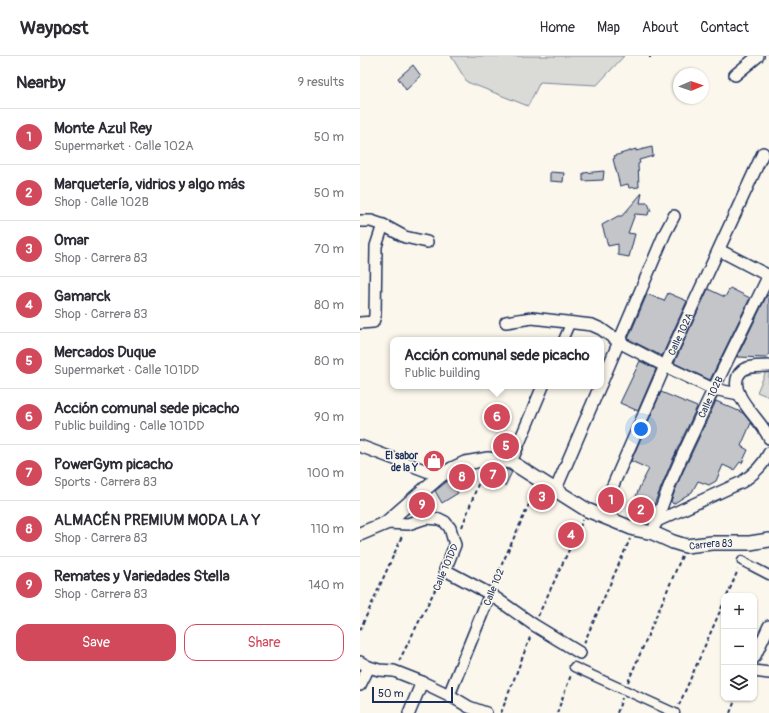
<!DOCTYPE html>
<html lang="en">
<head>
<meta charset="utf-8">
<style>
	:root { --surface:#fff; --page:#f7f7f7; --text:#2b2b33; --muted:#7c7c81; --line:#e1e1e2; --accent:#d1495b }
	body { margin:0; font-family:Pangolin,sans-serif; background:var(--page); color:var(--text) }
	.controls { position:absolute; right:12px; bottom:12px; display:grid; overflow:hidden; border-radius:8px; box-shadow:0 1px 3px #0004 }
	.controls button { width:36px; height:36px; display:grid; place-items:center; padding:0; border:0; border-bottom:1px solid var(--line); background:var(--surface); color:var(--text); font:20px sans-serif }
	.compass { position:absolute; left:313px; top:12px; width:36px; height:36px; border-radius:50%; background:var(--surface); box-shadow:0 1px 3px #0004; rotate:88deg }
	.scale { position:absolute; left:12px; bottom:10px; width:81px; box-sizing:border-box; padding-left:4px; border:2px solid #1b2f5e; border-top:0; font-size:11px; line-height:14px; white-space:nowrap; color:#1b2f5e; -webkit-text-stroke:3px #fbf7ec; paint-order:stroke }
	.you { position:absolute; left:281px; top:373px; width:14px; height:14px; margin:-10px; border:3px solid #fff; border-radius:50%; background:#1a73e8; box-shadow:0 0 0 6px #1a73e833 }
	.badge { display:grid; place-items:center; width:26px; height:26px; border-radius:50%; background:var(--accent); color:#fff; font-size:13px; font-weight:700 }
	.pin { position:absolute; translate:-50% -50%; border:2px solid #fff; box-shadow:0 1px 4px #0006 }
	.popup { position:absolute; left:30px; top:281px; width:214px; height:52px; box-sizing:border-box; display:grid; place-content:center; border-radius:8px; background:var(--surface); filter:drop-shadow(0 1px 3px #0005); font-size:13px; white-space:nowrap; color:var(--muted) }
	.popup b { font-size:15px; color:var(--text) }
	.popup::after { content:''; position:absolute; left:50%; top:100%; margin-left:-8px; border:8px solid transparent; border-top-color:var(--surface) }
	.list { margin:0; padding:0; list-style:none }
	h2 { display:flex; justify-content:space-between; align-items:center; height:52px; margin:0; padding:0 16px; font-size:17px }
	h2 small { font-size:13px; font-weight:400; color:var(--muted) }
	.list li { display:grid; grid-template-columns:26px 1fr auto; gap:12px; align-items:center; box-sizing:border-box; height:56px; padding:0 16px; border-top:1px solid var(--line) }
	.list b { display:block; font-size:15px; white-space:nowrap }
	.list p { margin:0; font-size:13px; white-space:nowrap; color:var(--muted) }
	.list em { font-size:13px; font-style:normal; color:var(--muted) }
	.actions { display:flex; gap:8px; padding:12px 16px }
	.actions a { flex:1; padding:9px 0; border:1px solid var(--accent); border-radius:12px; text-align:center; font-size:14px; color:var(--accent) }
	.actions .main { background:var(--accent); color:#fff }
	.icon { flex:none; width:22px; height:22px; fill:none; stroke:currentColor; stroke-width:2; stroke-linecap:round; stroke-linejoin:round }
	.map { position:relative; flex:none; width:409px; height:657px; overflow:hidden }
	header { display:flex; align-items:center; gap:24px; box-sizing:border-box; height:56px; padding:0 20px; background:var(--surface); border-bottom:1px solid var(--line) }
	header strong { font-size:19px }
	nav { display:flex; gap:22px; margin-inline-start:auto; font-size:14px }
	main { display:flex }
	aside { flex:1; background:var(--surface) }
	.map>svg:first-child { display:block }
	.green { fill:#dadad7; stroke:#7a849a }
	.building { fill:#c3c5c9; stroke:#1b2f5e }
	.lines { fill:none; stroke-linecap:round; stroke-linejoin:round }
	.pedestrian-casing { stroke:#1b2f5e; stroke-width:11 }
	.minor-casing { stroke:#1b2f5e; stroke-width:14 }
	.tertiary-casing { stroke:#1b2f5e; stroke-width:16 }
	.path { stroke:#1b2f5e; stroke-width:2; stroke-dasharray:4 3; stroke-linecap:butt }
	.pedestrian { stroke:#fbf7ec; stroke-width:8 }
	.minor { stroke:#fbf7ec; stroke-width:11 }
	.tertiary { stroke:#fbf7ec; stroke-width:13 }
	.labels { text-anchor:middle; stroke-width:3; stroke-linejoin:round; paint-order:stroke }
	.street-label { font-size:10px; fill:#1b2f5e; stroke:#fbf7ec }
	.poi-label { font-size:10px; font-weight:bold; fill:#1b2f5e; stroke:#fbf7ec; text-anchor:end }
</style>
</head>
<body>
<header>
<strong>Waypost</strong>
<nav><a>Home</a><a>Map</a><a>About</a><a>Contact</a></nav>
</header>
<main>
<aside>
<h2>Nearby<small>9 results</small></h2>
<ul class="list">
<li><span class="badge">1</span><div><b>Monte Azul Rey</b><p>Supermarket · Calle 102A</p></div><em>50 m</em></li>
<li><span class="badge">2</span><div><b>Marquetería, vidrios y algo más</b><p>Shop · Calle 102B</p></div><em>50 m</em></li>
<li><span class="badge">3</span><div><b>Omar</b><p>Shop · Carrera 83</p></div><em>70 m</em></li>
<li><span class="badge">4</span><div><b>Gamarck</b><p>Shop · Carrera 83</p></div><em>80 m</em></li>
<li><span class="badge">5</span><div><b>Mercados Duque</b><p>Supermarket · Calle 101DD</p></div><em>80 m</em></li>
<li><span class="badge">6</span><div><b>Acción comunal sede picacho</b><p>Public building · Calle 101DD</p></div><em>90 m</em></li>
<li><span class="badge">7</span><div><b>PowerGym picacho</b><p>Sports · Carrera 83</p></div><em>100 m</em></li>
<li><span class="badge">8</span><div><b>ALMACÉN PREMIUM MODA LA Y</b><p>Shop · Carrera 83</p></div><em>110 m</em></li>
<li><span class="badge">9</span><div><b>Remates y Variedades Stella</b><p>Shop · Carrera 83</p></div><em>140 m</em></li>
</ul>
<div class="actions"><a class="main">Save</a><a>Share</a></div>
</aside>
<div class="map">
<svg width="409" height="657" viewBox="0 0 409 657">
	<rect width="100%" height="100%" fill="#fbf7ec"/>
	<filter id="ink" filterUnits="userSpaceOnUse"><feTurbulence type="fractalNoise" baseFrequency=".025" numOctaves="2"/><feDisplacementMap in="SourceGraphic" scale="8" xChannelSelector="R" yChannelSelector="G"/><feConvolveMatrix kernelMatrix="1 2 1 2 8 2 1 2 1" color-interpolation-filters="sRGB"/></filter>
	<g filter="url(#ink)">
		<!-- green -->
		<path class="green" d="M91,0H264L237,29L180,26L168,50L107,26Z
			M407,313L409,314V341L397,336Z"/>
		<!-- building -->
		<path class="building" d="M53,9L61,20L46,34L38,22Z
			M292,91L293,100L279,104L280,107L278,108L279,131L269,132L268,128L260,130L253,103L255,102L254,100L276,93V95Z
			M244,115L243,124L223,125V117Z
			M190,116L204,117L203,126L190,125Z
			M282,137L280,147H288L291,155H289L288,159L275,158L268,177L275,178L269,201L258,199V188L248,190L242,169L258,160H262Z
			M370,232L390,242L350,324L314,307L348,233L365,241Z
			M308,237L327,245L302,300L268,283L287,238L304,245Z
			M407,239L409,240V297L407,302L377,301Z
			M280,305L296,313L278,355L260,347Z
			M301,336L337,351L312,405L291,456L286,462L282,464L269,459L280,430L289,413L271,405Z
			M356,345L383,357L391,367L381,390L388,394L382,407L380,406L374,414L363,409L356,425L349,429L338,425L332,436L313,448L311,445L320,422Z
			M131,411L148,414L152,416L145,430L126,421Z
			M89,424L98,437L82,447L75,435Z"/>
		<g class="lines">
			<!-- pedestrian casing -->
			<g class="pedestrian-casing">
				<path id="pedestrian" d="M203,284L210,268
					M382,505L409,519
					M214,611L315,657"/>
			</g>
			<!-- minor casing -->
			<g class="minor-casing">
				<g id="minor">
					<path d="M375,19L398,0"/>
					<path d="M0,165H11L23,169L45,181L67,186"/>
					<path d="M359,194L409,220"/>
					<path d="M146,266L172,262L232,269L241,273L259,286L305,310L353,333L379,338"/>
					<path d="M0,267L13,266L15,260L16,190L23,169"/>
					<path d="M409,310C402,310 394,310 387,312C383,313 380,316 378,320C369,340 402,364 409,382"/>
					<path d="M241,328L305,177L314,160"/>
					<path d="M0,390L80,420"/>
					<path d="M151,406L183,330"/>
					<path d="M195,435L240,330"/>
					<path id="s1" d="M240,459L305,310L403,97"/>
					<path id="s2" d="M297,465C306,434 320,404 334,375C358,322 384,271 409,219"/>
					<path d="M26,467L48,468L66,462L79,463L85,466L90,472L95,489L85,514L130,538L174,569L220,597"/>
					<path d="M295,469L297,465L382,426C394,418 403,410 409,397"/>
					<path d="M394,602L409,570"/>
					<path d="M0,606L9,611L19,614L34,615L62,626L89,639L109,651L126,657"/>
					<path d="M394,615L409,617"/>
					<path d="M0,629L9,611"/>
					<path d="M89,639L130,538"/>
					<path d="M49,657L62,626"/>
				</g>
			</g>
			<!-- tertiary casing -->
			<g class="tertiary-casing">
				<g id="tertiary">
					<path id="s3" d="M0,478L26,467L80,420L92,413L105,407L128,403L151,406L227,454L274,473L293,477L313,486L326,490L352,487H390L409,484"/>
				</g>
			</g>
			<!-- path -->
			<path class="path" d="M290,2V0
				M102,471L123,415
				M133,528L175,435
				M367,540L378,514
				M178,560L223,464
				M0,574L43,478
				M224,587L270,483
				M39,605L80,524
				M268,626L322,500
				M319,649L364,546
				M141,657L171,579
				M197,657L211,619
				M257,657L262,642
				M370,657L376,642"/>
			<!-- pedestrian -->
			<use href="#pedestrian" class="pedestrian"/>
			<!-- minor -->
			<use href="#minor" class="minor"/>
			<!-- tertiary -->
			<use href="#tertiary" class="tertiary"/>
		</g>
	</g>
	<!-- icons -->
	<defs>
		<g id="shop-disc" transform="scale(1.15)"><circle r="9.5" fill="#d1495b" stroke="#fbf7ec"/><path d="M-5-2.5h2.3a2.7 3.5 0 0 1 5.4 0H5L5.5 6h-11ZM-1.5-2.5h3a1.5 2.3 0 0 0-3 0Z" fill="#fff"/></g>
	</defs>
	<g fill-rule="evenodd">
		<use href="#shop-disc" x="74" y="405"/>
	</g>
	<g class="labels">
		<!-- street labels -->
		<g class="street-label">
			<text dy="4" stroke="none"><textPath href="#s1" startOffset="198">Calle 102A</textPath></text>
			<text dy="4" stroke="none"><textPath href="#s2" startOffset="135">Calle 102B</textPath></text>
			<text dy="4" stroke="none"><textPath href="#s3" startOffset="395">Carrera 83</textPath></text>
			<text transform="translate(85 511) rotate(-67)" y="4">Calle 101DD</text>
			<text transform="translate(133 531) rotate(-68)" y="4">Calle 102</text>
		</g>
		<!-- poi labels -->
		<g class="poi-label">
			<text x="58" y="403">El sabor<tspan x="58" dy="12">de la Y</tspan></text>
		</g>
	</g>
</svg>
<div class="controls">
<button>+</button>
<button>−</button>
<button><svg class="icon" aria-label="layers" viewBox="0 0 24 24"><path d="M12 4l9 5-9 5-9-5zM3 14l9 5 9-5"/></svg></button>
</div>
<svg class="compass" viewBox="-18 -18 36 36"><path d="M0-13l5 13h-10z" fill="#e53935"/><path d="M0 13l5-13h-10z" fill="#7c7c81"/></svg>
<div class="scale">50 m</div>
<div class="you"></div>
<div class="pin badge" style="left:251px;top:444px">1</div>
<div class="pin badge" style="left:281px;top:454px">2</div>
<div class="pin badge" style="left:182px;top:441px">3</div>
<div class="pin badge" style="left:211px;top:479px">4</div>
<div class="pin badge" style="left:146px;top:390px">5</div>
<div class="pin badge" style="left:137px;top:361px">6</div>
<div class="popup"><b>Acción comunal sede picacho</b>Public building</div>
<div class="pin badge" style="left:133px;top:419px">7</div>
<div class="pin badge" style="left:102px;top:421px">8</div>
<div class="pin badge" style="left:62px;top:449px">9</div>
</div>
</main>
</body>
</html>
